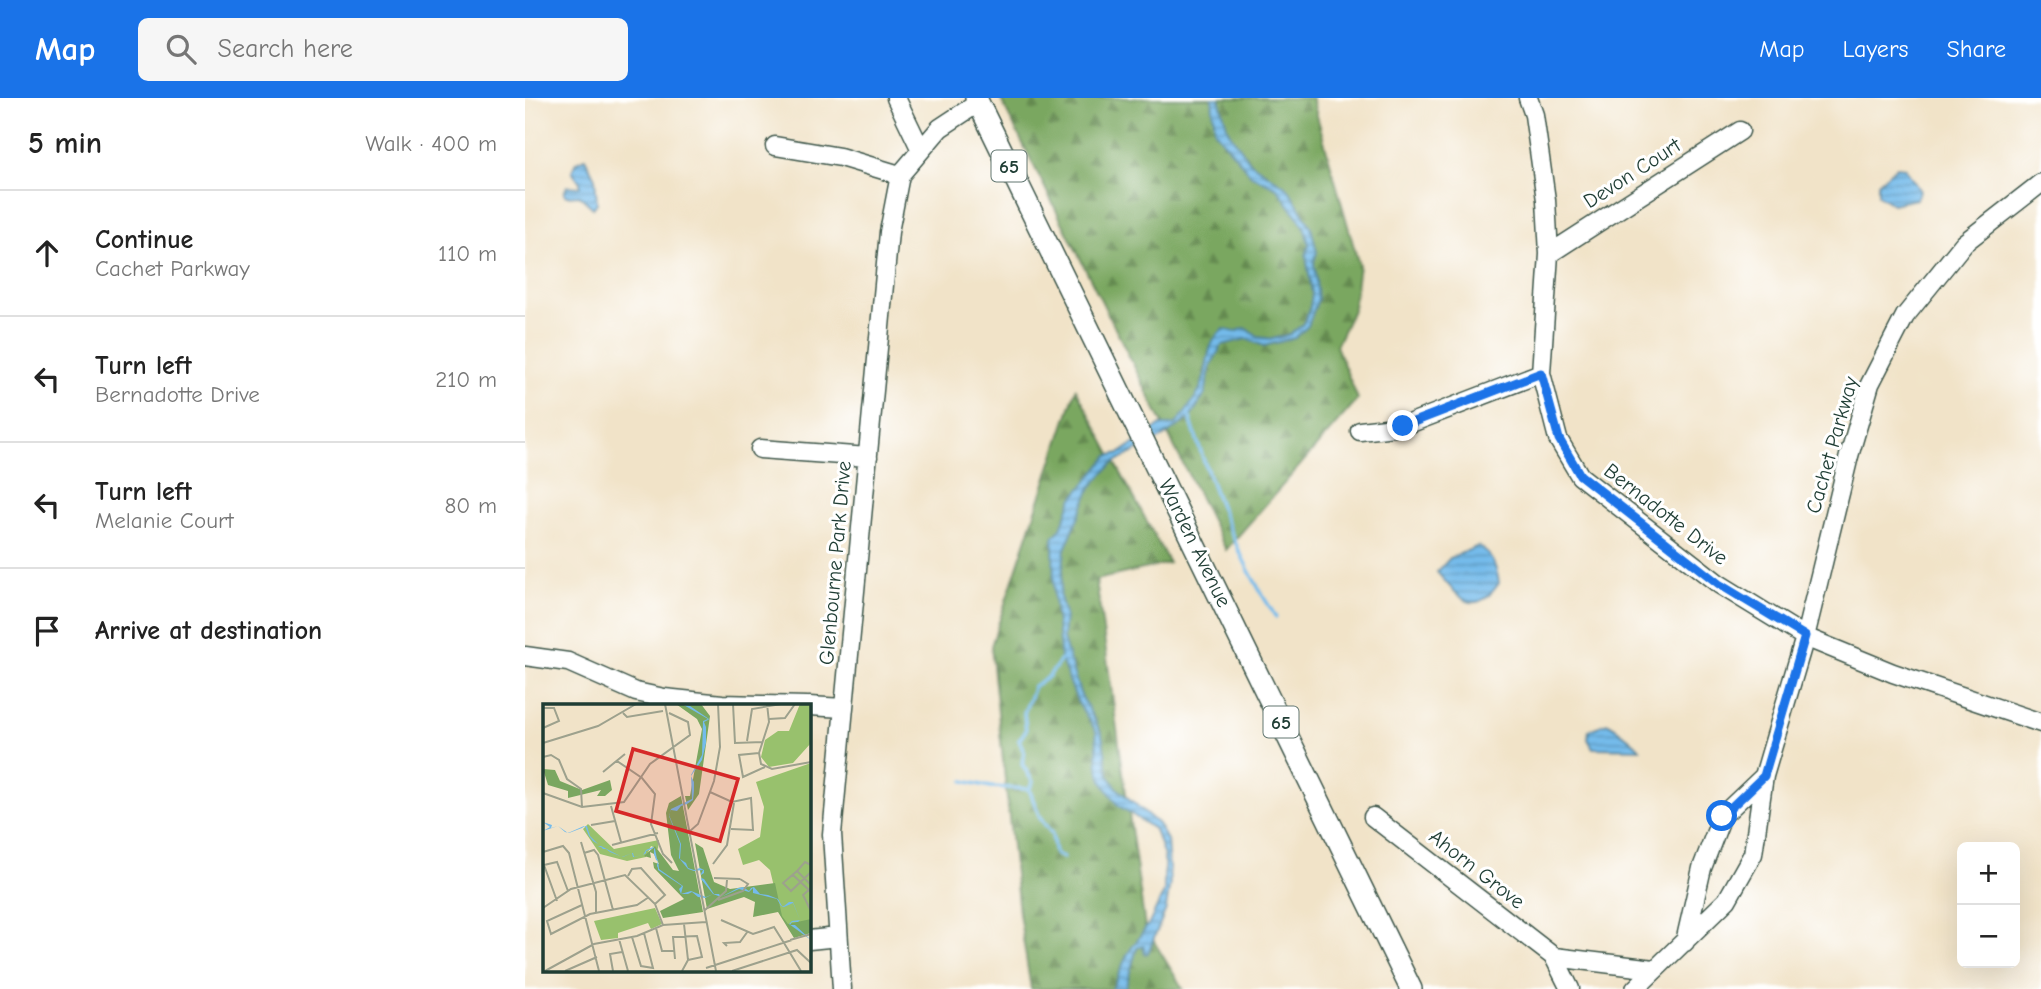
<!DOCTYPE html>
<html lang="en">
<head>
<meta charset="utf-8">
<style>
	:root { --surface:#fff; --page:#f6f6f6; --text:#222; --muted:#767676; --line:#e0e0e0; --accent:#1a73e8 }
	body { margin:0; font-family:"Comic Neue",sans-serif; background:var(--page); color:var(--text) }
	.controls { position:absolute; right:21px; bottom:21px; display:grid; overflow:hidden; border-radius:10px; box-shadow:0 7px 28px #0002 }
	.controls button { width:63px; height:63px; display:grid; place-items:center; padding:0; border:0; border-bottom:2px solid var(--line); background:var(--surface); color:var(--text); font:35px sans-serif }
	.stop { position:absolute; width:21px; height:21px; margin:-16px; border:5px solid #1a73e8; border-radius:50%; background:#fff }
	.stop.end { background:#1a73e8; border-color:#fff; box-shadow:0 2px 7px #0008 }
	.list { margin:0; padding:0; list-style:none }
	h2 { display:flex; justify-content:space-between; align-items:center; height:91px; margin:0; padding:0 28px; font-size:30px }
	h2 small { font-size:23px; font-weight:400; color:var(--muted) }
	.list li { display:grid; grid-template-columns:46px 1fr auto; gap:21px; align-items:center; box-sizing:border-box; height:126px; padding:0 28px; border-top:2px solid var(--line) }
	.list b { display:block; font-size:26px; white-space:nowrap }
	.list p { margin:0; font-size:23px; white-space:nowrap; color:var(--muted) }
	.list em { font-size:23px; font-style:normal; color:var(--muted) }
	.icon { flex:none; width:38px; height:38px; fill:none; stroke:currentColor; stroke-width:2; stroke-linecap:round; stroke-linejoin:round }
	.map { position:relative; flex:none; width:1516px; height:891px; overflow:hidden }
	header { display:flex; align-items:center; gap:42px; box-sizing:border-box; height:98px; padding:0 35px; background:var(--accent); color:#fff }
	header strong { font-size:33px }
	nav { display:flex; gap:38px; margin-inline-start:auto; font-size:24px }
	.search { width:490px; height:63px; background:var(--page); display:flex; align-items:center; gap:18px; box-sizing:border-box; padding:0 24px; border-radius:10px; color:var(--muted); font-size:26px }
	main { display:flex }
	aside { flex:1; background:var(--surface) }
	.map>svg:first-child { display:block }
	.forest { fill:url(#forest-firs); stroke:#4c724a; stroke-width:2 }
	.water { fill:url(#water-rules); stroke:#4a7c90; stroke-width:2 }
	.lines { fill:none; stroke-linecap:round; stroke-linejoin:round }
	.stream { stroke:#74bbeb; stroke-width:3.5 }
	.minor-casing { stroke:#3e564a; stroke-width:21 }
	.major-casing { stroke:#3e564a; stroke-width:24 }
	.minor { stroke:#fff; stroke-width:18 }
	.major { stroke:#fff; stroke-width:21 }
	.route { stroke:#1a73e8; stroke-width:9 }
	.labels { text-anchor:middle; stroke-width:6; stroke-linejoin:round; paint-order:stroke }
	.shield { fill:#fff; stroke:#627771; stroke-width:2 }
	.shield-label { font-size:19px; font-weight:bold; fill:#1f3d34 }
	.street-label { font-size:21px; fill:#1f3d34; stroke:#fff }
	.inset-road { fill:none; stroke:#9da18d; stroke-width:2 }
	.view { fill:#d62828; fill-opacity:0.15; stroke:#d62828; stroke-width:3.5 }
	.inset-edge { fill:none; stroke:#1f3d34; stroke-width:3.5 }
</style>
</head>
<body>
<header>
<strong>Map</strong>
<div class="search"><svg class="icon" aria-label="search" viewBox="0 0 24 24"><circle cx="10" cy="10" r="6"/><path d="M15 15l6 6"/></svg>Search here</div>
<nav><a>Map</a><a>Layers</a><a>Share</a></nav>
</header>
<main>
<aside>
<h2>5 min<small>Walk · 400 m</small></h2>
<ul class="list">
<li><svg class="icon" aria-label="ahead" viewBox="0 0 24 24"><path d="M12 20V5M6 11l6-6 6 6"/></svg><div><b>Continue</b><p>Cachet Parkway</p></div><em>110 m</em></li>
<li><svg class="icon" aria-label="left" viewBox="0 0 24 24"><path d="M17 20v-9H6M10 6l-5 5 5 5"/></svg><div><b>Turn left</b><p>Bernadotte Drive</p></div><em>210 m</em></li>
<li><svg class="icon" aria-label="left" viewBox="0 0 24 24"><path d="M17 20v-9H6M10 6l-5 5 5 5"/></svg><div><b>Turn left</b><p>Melanie Court</p></div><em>80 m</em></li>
<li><svg class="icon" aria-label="arrive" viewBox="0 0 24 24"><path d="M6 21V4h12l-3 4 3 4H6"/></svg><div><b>Arrive at destination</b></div></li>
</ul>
</aside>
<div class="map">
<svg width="1516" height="891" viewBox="0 0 1516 891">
	<defs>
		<pattern id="forest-firs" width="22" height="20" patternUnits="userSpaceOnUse" patternTransform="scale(1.75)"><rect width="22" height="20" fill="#7aa760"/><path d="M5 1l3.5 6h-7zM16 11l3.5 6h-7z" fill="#638950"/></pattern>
		<pattern id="water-rules" width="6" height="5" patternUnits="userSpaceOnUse" patternTransform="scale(1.75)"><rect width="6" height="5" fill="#74bbeb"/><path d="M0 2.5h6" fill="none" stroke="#5f99bf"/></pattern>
	</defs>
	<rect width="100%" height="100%" fill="#fff"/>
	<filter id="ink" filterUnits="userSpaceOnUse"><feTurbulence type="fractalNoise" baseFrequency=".0143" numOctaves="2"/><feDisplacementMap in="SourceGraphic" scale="14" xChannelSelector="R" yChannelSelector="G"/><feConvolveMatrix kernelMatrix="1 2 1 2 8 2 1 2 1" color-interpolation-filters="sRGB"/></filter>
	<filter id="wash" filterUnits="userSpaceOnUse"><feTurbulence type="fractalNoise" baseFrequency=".00686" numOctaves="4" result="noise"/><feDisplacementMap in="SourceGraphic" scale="28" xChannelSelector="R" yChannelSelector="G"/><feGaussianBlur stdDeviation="1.57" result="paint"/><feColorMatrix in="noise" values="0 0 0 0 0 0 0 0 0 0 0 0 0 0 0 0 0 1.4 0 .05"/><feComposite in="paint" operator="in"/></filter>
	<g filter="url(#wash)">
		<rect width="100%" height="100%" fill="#f1e3c8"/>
		<!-- forest -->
		<path class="forest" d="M475,0H787L834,167L828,212L811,248L833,301L701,452Z
			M551,291L644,465L571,482L620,829L658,891H506L494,815L466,548Z"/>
		<!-- water -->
		<path class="water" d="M687,0H694L703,32L726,65L763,90L786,129L792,154L789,164L793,201L783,228L770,240L739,248L721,241L697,247L686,267L680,296L665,320L635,341L588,365L566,389L540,451L535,498L540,517L538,541L555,595L577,636L584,678L593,691L633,726L642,742L645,785L641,811L623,855L620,856L618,848L612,850L600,891H587L603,855L625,824L639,794V759L630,732L593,707L578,685L573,670L571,633L553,605L536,562L529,500L528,440L536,430L547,401L583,358L595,355L636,327H650C657,320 670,301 675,291C685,271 678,246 699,231L710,234L720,230L733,239L748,241L765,236L777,227L784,214L787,196L781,157L784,147L779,128L752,90L726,77L690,33Z
			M60,60L70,80L72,105L68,110L54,97L41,98L39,95L42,88L55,89V84L47,73L51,64Z
			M1371,69L1380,70L1395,93L1391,101L1367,106L1353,97V85Z
			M953,448C967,456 972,470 974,485C949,522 934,499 912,474L925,460Z
			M1082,625C1090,629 1110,644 1115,651L1068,650L1063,641L1064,632Z"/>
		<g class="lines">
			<!-- stream -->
			<path class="stream" d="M665,320C687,390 710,457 751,519
				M439,683L466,689L504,691
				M504,691L508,684L497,666L499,654L494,642L501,632L499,615L509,588L523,579L536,562
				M504,691L515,720L527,736L530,756L538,760"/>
		</g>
	</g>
	<g filter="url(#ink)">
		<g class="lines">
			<!-- minor casing -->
			<g class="minor-casing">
				<path id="minor" d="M371,0L396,52
					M1003,0L1009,17L1021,102L1024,156L1016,275L1033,341L1055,378L1194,486L1280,539L1368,575L1516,625
					M250,48L315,59L375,77
					M1024,156L1215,33
					M835,333L878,328L1016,275
					M235,351L343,359
					M0,558L43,564L111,594L139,600L197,606L282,608
					M284,608L319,610
					M848,719L1029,859
					M284,842L313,839
					M1160,844L1177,770L1197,718L1239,678
					M317,891L307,736L364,134L375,77L415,30L453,5
					M1045,891L1029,859L1129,871
					M1110,891L1202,802L1228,756L1239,678L1280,539L1324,358L1345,286L1380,218L1439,145L1516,85"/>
			</g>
			<!-- major casing -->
			<g class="major-casing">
				<path id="major" d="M451,0L886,891"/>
			</g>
			<!-- minor -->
			<use href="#minor" class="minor"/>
			<!-- major -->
			<use href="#major" class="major"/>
		</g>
	</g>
	<g class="lines" filter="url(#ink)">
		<!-- route -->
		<path class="route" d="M878,328L1016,275L1034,341L1055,377L1194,486L1280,538L1239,678L1197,718"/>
	</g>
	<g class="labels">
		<!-- shield labels -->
		<g class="shield">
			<rect x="466.5" y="52.5" width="35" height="31" rx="5"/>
			<rect x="738.5" y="608.5" width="35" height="31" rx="5"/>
		</g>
		<g class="shield-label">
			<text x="484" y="75">65</text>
			<text x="756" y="631">65</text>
		</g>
		<!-- street labels -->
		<g class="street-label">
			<text transform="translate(1107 75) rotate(-33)" y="7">Devon Court</text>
			<text transform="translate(1307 347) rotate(-74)" y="7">Cachet Parkway</text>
			<text transform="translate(1141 416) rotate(38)" y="7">Bernadotte Drive</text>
			<text transform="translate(670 445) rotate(64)" y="7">Warden Avenue</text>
			<text transform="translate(310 465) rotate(-85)" y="7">Glenbourne Park Drive</text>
			<text transform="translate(952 771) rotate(38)" y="7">Ahorn Grove</text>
		</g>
	</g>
	<!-- overview -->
	<g transform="translate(18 606)">
		<rect width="268" height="268" fill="#f1e3c8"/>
		<path d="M257,0H268V39L250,59L226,63L218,53L222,36L235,27H246ZM268,59V220L248,225L238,212L227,166L216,156L200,161L195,145L217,133L221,103L213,78ZM45,120L71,145L116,136L115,145L108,142L103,153L84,157L57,150L40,125Z" fill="#98c16d"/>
		<path d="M133,0H158L167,12L156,90L145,106L142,92H147L159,25L154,15ZM0,65L12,66L17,77L39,86L67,76L69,86L62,92H54L58,86L25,94V87L5,81ZM138,92L160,208L120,214L117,207L141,195L111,164L110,158L116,160L111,150L107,148L108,154L101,152L112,142L130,166L136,167L128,151L123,109L126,99ZM152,139L160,144L171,178L187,185L232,179L239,212L245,220L268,215V229L251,234L235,208L210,213L212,198L201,193L164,205Z" fill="#7aa760"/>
		<path d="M112,204L119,220L108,225L105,219L75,229V234L58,236L51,217Z" fill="#98c16d"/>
		<path d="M139,0L147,2L166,15L165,16L161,18L163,23V39L159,56L148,72L151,78V87L150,96L144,100L138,102L134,107L128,106L126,111L138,140L137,155L143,159L145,164L151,166L157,164L161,166V169L158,171V174L161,175L171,190H176L178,193L195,184L200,183L206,187L208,184L211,183L217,190L225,191L235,195L239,202H241L246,198H250L257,216L255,218H249L247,221H252L268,236L246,220L249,217L257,216L250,199L241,203L238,202L234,195L210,189V184L206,188L196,185L178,193L170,190L162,194L155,193L149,188L145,190H138L136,185L139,182L115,166V164L114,162V161L115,157L113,156L111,150V143L109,145L103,147V149L100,151L90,153L89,149L80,153H79L77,152L67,148L63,145H60L58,143H57L55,142V140L50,137L46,132L42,122L39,124L26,129L22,128L15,122L0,127L7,123L0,118L9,121L8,124L15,122L25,129L41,122H44L47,132L55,140V142H58L79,153L89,149H90L91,153L100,151L103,146L110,143L112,145L114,155L115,156L116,165L140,182L138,190L148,187L163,193L170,190L158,175V170L160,166L151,167L145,165L136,154L137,140L126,112L128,105L149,95L148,71L159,51L160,17L165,15Z" fill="#74bbeb"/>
		<path class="inset-road" d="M122,0L173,267M190,0L192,39L220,38M224,0L226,18L216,49L218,60L229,65L268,58M0,4H11L16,17L0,24M80,9L84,13L120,7M226,15L242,14L252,0M204,37L209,5L238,0M0,39L55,22L93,0M216,49L196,51L200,73L222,63M0,53L8,51L16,56L24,75L38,85L39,103M74,57L99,74L112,90L108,120L120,150L129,159M60,68L82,50M167,88L189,98L208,94L210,126L188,125M0,89L39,103L81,98L107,60L147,31L145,18L126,9M68,102L78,138M48,121L72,117M147,127L155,120L171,77L177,43L175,0M38,138L53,188V209M69,141L115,129M0,148L20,142L26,149L56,267M41,149L51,146L55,151L70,206M173,156L170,160L184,141L191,99M268,161L262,158L254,167L268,181M254,167L240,179L248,187L268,168M250,171L267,187M85,172L89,165L98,164L122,191L112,200M171,174L197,175M268,184L260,191L268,207M175,196L200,187L205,180L197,175M14,197L1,161L14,158L25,187M39,201L4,217L8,230L47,210L94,201L106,193M0,204L28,185L82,171L112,200L120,221M162,206L183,187L184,176M178,216L210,230L231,223L241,239M113,224L119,247H131M89,233L98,262L110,264L101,229M76,235L85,267M247,236L268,230M241,239L258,267M184,242L181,239L197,238L205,227M132,255L130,233L154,232L159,253L145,256M163,264L249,236M2,267L51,240L94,232L120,221L163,218M22,267L54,253M70,267L67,250L79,248M139,267L145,256L141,220M189,267L254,246L268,259"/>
		<path class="view" d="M90,45L195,75L177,137L73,107Z"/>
		<rect width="268" height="268" class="inset-edge"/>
	</g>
</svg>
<div class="controls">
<button>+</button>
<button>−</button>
</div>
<div class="stop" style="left:1197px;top:718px"></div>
<div class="stop end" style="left:878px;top:328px"></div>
</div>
</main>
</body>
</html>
